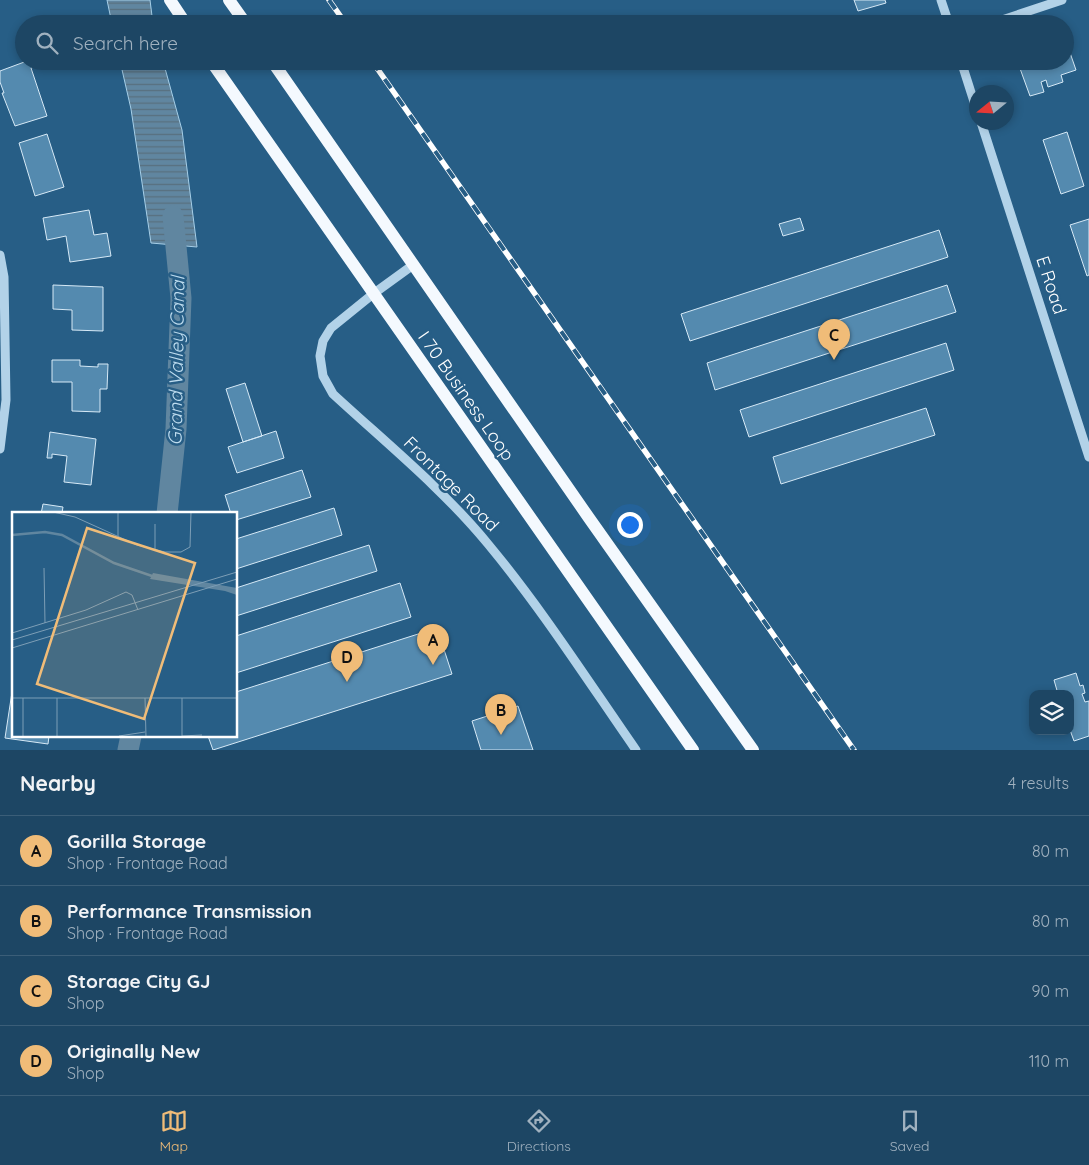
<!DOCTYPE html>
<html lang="en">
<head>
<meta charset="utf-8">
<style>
	:root { --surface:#1d4664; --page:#254d6a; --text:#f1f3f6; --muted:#a0b1bf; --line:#3b5e78; --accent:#f0bc78 }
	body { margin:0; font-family:Quicksand,sans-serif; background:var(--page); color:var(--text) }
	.controls { position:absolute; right:15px; bottom:15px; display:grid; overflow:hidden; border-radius:10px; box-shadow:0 2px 8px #0003 }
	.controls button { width:45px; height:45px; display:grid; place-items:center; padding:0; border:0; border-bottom:1px solid var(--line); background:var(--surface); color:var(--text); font:25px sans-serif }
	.compass { position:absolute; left:969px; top:85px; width:45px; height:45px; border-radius:50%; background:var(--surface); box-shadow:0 2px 8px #0003; rotate:252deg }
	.you { position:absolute; left:629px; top:524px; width:18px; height:18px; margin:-12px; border:4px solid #fff; border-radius:50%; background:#1a73e8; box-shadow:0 0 0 8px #1a73e833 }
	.badge { display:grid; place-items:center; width:32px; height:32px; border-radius:50%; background:var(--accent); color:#111; font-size:16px; font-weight:700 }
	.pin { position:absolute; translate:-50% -41px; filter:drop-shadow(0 1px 2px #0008) }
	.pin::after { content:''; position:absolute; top:26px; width:18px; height:15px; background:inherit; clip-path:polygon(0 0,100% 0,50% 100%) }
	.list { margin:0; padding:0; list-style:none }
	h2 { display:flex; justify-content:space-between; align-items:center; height:65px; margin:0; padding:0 20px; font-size:21px }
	h2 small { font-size:16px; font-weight:400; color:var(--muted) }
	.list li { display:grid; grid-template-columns:32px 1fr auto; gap:15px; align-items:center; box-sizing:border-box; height:70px; padding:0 20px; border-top:1px solid var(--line) }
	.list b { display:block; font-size:19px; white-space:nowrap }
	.list p { margin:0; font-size:16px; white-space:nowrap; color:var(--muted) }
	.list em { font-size:16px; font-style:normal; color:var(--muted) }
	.icon { flex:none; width:28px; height:28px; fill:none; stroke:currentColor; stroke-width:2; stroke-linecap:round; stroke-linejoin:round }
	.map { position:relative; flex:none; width:1089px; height:750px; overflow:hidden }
	.search { position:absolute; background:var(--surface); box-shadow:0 2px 8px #0003; left:15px; right:15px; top:15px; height:55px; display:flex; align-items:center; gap:12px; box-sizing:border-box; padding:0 18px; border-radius:28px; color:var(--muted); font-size:19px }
	.sheet { height:345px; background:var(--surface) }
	nav { display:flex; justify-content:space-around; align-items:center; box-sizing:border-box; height:70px; border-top:1px solid var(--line); background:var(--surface); font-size:14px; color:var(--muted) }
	nav a { display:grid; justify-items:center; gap:2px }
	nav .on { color:var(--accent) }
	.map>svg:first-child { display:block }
	.water { fill:url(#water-rules); stroke:#a6cfe8 }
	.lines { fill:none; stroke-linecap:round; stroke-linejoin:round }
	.canal { stroke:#6086a0; stroke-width:21 }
	.building { fill:#548aaf; stroke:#d6e9f6 }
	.minor { stroke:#b2d2e8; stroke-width:9 }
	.major { stroke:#f4f9fe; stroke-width:12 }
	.rail-casing { stroke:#fff; stroke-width:5.5 }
	.rail { stroke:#275e86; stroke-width:4; stroke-dasharray:11; stroke-linecap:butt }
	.labels { text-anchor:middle; stroke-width:5; stroke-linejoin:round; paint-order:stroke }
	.street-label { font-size:18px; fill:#fff; stroke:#275e86 }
	.water-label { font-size:19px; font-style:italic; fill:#bedcef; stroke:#275e86 }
	.inset-river { fill:none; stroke:#6086a0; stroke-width:2.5 }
	.inset-road { fill:none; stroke:#7d9eb6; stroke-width:1 }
	.view { fill:#f0bc78; fill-opacity:0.15; stroke:#f0bc78; stroke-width:2.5 }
	.inset-edge { fill:none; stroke:#fff; stroke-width:2.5 }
</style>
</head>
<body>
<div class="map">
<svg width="1089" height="750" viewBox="0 0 1089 750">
	<defs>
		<pattern id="water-rules" width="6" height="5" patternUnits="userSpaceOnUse" patternTransform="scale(1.25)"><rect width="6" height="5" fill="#6086a0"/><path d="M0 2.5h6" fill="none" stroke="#586f7e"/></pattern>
	</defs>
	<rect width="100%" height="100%" fill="#275e86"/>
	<!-- water -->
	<path class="water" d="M107,0H150L153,24H112Z
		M120,61H163L182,130L197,247L151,243L131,109Z"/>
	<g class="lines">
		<!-- canal -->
		<path class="canal" d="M167,514L176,429L181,298L173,216
			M128,750L131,736"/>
	</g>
	<!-- building -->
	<path class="building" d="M854,0H885L886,3L858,11Z
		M1068,47L1076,70L1061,75L1063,82L1048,87L1046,80L1041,82L1044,92L1030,96L1018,63L1025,61H1065V48Z
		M27,61H41L42,65L31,68L47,116L15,126L2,93H4L0,82V71Z
		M1067,132L1084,186L1061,194L1043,140Z
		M47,134L64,187L35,196L19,143Z
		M89,210L94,235L107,233L111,256L70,262L66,236L47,240L43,218Z
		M800,218L804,230L783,236L779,224Z
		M1089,219V275L1087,276L1070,225Z
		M939,230L948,257L690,341L681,314Z
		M53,285L103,287V331L72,330V310L53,309Z
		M947,285L956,312L715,390L707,363Z
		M946,343L954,370L749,437L740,410Z
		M52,360H80V366L98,367V364H108L107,389H100V412L72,411V382H52Z
		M245,383L262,436L243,442L226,389Z
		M926,408L935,435L781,484L773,457Z
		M276,431L284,458L237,473L228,447Z
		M50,432L96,439L91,485L64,482L67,456L52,454V458H47Z
		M302,470L311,497L236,520V514H231L225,495Z
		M43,504L63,507L62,513L65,514H41Z
		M334,508L342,535L236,569V539Z
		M369,545L377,571L236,616V588Z
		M400,583L411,617L236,673V636Z
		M437,628L452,674L213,750L208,736H236V692Z
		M1076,673L1080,686L1083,685L1085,693L1082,694L1085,702L1089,701V736L1074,741L1070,730V694H1058L1054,680Z
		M14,679V736H49L48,744L5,738Z
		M518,706L533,750H481L472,721Z"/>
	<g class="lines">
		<!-- minor -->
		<path class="minor" d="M941,0L949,24
			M990,24L1062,0
			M961,61L976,108
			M981,122L1089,457
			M0,255L4,277L6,400L0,449
			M413,265L373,294L331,328L323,341L320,356L323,376L333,394C385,442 443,489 488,544C542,609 588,681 636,750"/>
		<!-- major -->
		<path class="major" d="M170,0L186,24
			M229,0L246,24
			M211,61L693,750
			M272,61L589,518L753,750"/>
		<!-- rail casing -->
		<g class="rail-casing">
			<path id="rail" d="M329,0L346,24
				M372,61L854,750"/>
		</g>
		<!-- rail -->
		<use href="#rail" class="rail"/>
	</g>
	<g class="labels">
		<!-- street labels -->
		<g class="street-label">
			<text transform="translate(1051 285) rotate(72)" y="6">E Road</text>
			<text transform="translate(466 396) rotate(55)" y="6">I 70 Business Loop</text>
			<text transform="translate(451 484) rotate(45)" y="6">Frontage Road</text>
		</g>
		<!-- water labels -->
		<g class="water-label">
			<text transform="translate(176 361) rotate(-89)" y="7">Grand Valley Canal</text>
		</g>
	</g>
	<!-- overview -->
	<g transform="translate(12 512)">
		<rect width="225" height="225" fill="#275e86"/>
		<path d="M141,61L225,76V83L213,79L138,67Z" fill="#6086a0"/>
		<path class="inset-river" d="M0,23L33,20L50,23L102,51L143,65"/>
		<path class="inset-road" d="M41,0L63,5L125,33L153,40H169L178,35L179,0M106,24V0M143,38V12M32,56L33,111M0,121L74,98L114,80L120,83L126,98M0,128L225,60M0,136L225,67M0,186H225M133,186L134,225M170,186V225M107,224L133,220M170,224L190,223M11,225V186M45,225V186"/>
		<path class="view" d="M75,16L183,51L132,207L25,172Z"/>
		<rect width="225" height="225" class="inset-edge"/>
	</g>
</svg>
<div class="controls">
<button><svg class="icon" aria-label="layers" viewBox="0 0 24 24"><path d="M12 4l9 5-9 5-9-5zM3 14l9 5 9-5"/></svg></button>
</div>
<svg class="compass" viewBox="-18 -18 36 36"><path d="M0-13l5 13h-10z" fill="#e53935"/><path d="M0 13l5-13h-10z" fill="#a0b1bf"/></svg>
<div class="you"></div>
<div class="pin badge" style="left:433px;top:665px">A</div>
<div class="pin badge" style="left:501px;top:735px">B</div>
<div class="pin badge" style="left:834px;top:360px">C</div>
<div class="pin badge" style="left:347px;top:682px">D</div>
<div class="search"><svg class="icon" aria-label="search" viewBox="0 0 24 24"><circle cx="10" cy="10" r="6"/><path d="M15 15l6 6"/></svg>Search here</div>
</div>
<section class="sheet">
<h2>Nearby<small>4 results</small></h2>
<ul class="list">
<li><span class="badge">A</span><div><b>Gorilla Storage</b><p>Shop · Frontage Road</p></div><em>80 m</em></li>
<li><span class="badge">B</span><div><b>Performance Transmission</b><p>Shop · Frontage Road</p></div><em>80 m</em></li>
<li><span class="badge">C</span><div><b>Storage City GJ</b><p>Shop</p></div><em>90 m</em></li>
<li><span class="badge">D</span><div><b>Originally New</b><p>Shop</p></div><em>110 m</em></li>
</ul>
</section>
<nav>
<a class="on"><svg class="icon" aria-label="map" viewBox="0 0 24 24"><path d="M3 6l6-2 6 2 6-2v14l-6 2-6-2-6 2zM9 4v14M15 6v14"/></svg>Map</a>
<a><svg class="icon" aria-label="directions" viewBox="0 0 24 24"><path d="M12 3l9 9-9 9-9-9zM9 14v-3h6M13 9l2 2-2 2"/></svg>Directions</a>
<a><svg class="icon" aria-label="saved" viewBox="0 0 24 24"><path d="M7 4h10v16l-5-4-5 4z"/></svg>Saved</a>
</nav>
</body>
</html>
